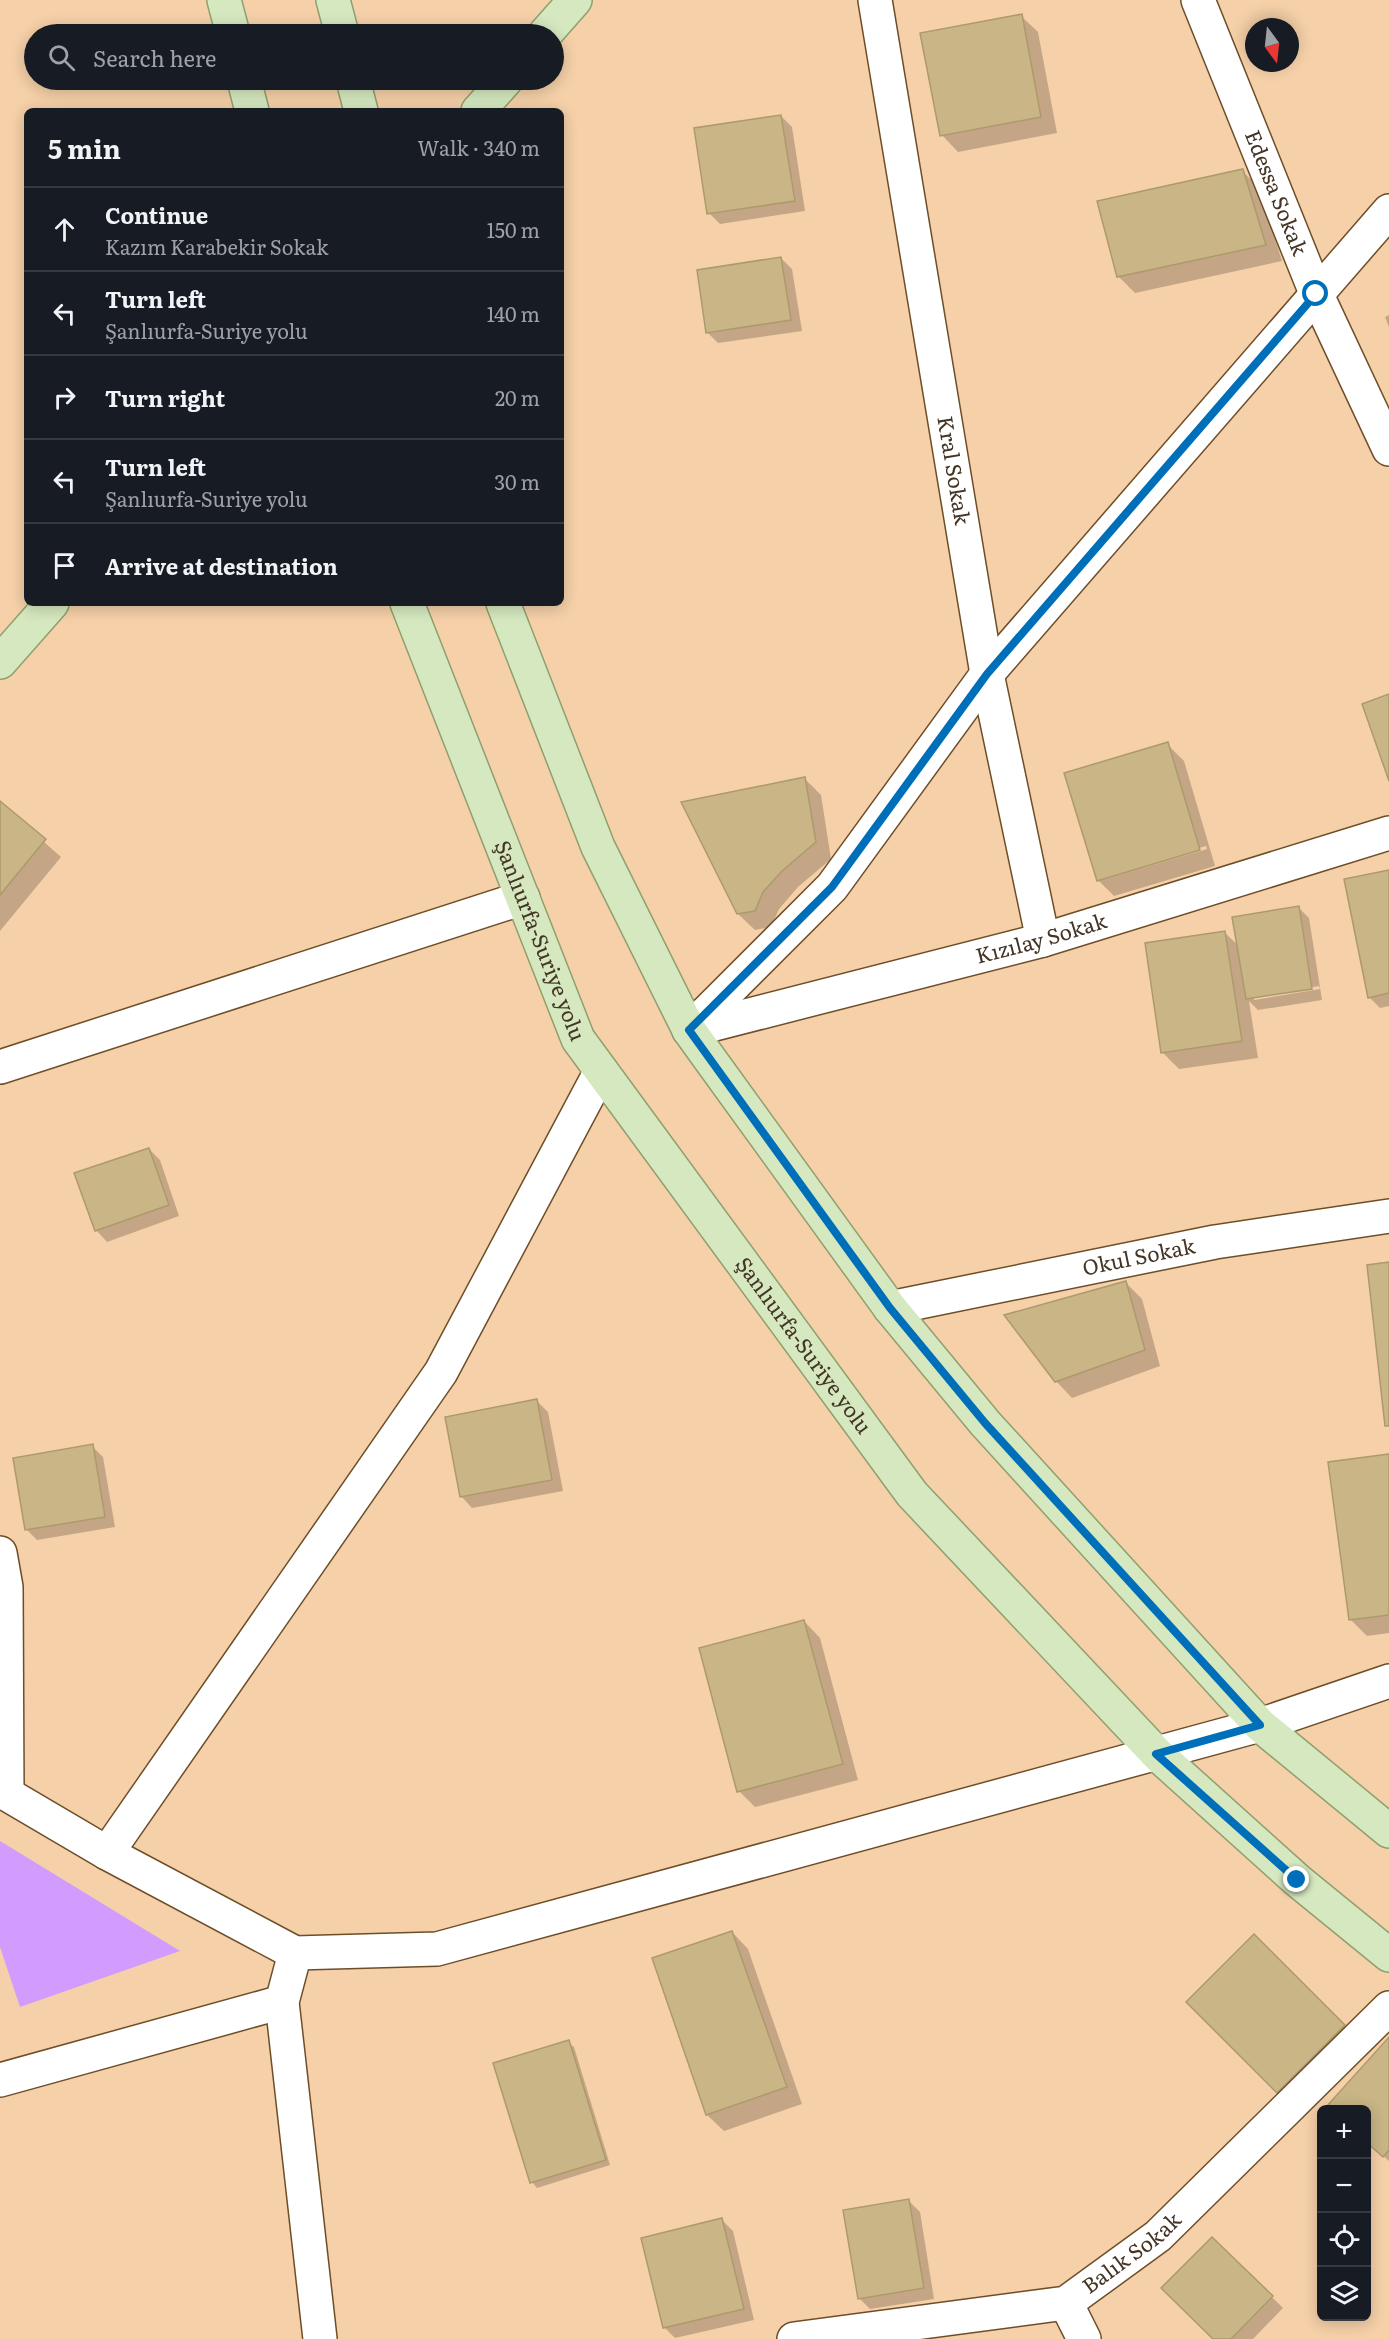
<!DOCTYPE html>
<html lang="en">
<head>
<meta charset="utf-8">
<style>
	:root { --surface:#171b24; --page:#20242c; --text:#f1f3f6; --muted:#9ea1a6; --line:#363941 }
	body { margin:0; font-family:Literata,serif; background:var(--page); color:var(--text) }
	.controls { position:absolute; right:18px; bottom:18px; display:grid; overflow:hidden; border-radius:9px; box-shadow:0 3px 15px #0003 }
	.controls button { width:54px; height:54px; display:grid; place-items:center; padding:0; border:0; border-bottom:2px solid var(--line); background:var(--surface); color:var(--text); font:30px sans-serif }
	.compass { position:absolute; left:1245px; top:18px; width:54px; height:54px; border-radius:50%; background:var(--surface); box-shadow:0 3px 15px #0003; rotate:165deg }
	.stop { position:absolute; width:18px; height:18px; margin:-14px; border:4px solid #006fba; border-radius:50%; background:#fff }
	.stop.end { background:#006fba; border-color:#fff; box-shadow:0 2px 6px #0008 }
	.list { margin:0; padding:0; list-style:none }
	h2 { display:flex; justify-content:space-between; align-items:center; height:78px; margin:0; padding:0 24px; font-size:26px }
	h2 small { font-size:20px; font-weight:400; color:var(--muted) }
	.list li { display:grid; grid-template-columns:39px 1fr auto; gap:18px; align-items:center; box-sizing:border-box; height:84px; padding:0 24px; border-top:2px solid var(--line) }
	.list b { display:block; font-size:22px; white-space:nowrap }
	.list p { margin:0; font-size:20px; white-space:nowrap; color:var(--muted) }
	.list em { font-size:20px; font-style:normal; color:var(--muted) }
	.icon { flex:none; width:33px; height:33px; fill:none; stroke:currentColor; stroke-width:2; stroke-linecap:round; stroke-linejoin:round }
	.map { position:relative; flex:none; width:1389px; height:2339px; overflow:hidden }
	.search { position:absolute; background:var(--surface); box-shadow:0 3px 15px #0003; left:24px; top:24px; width:540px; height:66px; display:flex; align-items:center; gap:15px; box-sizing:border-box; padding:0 21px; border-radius:33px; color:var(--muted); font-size:22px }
	.panel { position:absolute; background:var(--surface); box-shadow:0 3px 15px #0003; left:24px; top:108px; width:540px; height:498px; border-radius:9px }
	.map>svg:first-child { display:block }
	.green { fill:#d19cfd }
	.shadow { fill:#0003; fill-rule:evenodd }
	.building { fill:#c9b586; stroke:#ad9a6c; stroke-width:1.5 }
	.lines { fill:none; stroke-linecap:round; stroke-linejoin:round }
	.minor-casing { stroke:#6d4e29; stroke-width:36 }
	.major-casing { stroke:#909f6e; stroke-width:36 }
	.minor { stroke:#fff; stroke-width:33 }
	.major { stroke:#d5e8bf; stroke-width:33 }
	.route { stroke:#006fba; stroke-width:8 }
	.labels { text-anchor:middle; stroke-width:6; stroke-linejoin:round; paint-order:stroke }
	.street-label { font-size:21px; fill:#443526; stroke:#fddebe }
</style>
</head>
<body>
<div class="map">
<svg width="1389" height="2339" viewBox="0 0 1389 2339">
	<rect width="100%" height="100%" fill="#f5d0a8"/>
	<!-- green -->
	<path class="green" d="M0,1841L180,1951L20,2007L0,1947Z"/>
	<!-- shadow -->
	<path class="shadow" d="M1021,16L1038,32L1057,133L958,152L942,135Z
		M781,116L792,127L805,211L720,224L709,213Z
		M1242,171L1259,187L1282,261L1135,293L1118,276Z
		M781,258L792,269L802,331L718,343L707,332Z
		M1389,315V327L1385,317Z
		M1167,744L1184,761L1215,866L1114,896L1098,880ZM1206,846L1207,849L1106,879V876Z
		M805,779L821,795L831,859L798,887L779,909L771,927L755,930L738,914Z
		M0,803L61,857L0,931Z
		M1389,871V1006L1380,1008L1369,997Z
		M1298,907L1309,918L1322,1000L1258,1010L1249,1001L1258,1058L1179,1069L1162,1052L1225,933L1239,946ZM1319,986L1320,989L1254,1000V997Z
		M149,1149L160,1160L179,1216L107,1242L96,1230Z
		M1126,1283L1142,1299L1160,1366L1072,1398L1056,1381Z
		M537,1401L548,1412L563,1491L472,1508L461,1496Z
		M92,1446L103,1457L115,1527L37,1540L26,1529Z
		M1389,1456V1633L1367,1636L1350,1619Z
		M804,1621L820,1638L858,1780L755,1807L739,1791Z
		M732,1932L748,1949L802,2104L724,2131L707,2115L653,1959Z
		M1254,1936L1360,2042L1294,2108L1188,2002Z
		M1389,2039V2161L1366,2141Z
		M568,2042L574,2047L610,2165L537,2188L532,2182Z
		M909,2201L920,2212L934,2299L870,2309L859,2298Z
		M722,2220L733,2231L754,2320L675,2338L664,2327Z
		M1212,2239L1283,2308L1253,2339H1215Z"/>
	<!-- building -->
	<path class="building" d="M1022,14L1041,117L940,136L920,33Z
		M781,115L795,201L707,214L694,128Z
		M1243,169L1266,245L1117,277L1097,201Z
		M781,257L791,320L706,333L697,270Z
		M1389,694V781L1362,704Z
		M1168,742L1200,850L1097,881L1064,773Z
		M805,777L816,842L782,871L763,892L755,911L737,914L681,802Z
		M0,801L46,839L0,895Z
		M1389,870V993L1368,998L1344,879Z
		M1299,906L1312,989L1246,999L1232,917Z
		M1225,931L1242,1041L1161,1053L1145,943Z
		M149,1148L169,1205L95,1231L74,1173Z
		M1389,1262V1426H1385L1367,1265Z
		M1126,1281L1145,1350L1055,1382L1004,1315Z
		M537,1399L552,1480L460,1497L445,1417Z
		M93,1444L105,1517L25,1530L13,1458Z
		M1389,1454V1615L1349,1620L1328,1462Z
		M804,1620L843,1764L737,1792L699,1648Z
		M732,1931L787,2087L706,2115L652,1958Z
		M1254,1934L1345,2025L1277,2093L1186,2002Z
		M1389,2037V2150L1383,2157L1366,2142V2110H1331L1327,2106Z
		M569,2040L606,2160L530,2183L493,2063Z
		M909,2199L924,2288L858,2299L843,2210Z
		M722,2218L744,2309L663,2328L641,2238Z
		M1212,2237L1273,2296L1231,2339H1213L1161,2288Z"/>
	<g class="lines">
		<!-- minor casing -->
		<g class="minor-casing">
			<g id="minor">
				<path id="s1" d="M875,0L987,674L1043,940"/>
				<path id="s2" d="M1198,0L1316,293L1389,449"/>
				<path d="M689,1030L832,887L987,674L1389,211"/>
				<path id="s3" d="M691,1030L1043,940L1389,833"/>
				<path d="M0,1067L523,898"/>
				<path id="s4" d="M890,1308L1215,1242L1389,1216"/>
				<path d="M0,1553L6,1587L7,1794"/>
				<path d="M0,1790L107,1853L295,1953L437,1949L1260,1725L1389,1681"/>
				<path d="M107,1853L441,1372L601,1071"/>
				<path d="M295,1953L282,2002L320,2339"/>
				<path d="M0,2080L282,2002"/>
				<path d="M1066,2303L1084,2339"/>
				<path id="s5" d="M794,2339L1066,2303L1158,2236L1389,2008"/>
			</g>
		</g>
		<!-- major casing -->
		<g class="major-casing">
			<g id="major">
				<path d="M224,0L233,34"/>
				<path d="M333,0L342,34"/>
				<path d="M545,34L575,0"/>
				<path d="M244,80L252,111"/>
				<path d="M353,80L361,111"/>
				<path d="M478,111L506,80"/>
				<path id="s6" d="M407,603L578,1039L912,1494L1157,1754L1297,1880L1389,1955"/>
				<path d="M503,603L598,847L689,1030L704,1051L890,1308L985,1423L1260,1725L1389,1831"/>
				<path d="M0,662L52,603"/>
			</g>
		</g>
		<!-- minor -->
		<use href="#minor" class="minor"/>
		<!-- major -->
		<use href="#major" class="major"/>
	</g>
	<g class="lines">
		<!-- route -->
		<path class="route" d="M1297,1880L1156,1754L1260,1725L985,1423L890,1308L689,1030L832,887L987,674L1316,294"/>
	</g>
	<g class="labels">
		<!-- street labels -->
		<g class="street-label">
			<text dy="7" stroke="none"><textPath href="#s2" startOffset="208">Edessa Sokak</textPath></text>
			<text dy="7" stroke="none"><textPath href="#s1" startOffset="477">Kral Sokak</textPath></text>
			<text dy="7" stroke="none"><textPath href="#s3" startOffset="362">Kızılay Sokak</textPath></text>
			<text dy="7" stroke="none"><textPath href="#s6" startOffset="363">Şanlıurfa-Suriye yolu</textPath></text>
			<text dy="7" stroke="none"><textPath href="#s4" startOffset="254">Okul Sokak</textPath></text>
			<text dy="7" stroke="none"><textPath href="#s6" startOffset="849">Şanlıurfa-Suriye yolu</textPath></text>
			<text dy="7" stroke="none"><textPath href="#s5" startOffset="357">Balık Sokak</textPath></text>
		</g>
	</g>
</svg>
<div class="controls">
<button>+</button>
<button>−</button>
<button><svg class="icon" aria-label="locate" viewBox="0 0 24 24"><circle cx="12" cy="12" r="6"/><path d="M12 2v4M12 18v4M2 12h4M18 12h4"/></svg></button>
<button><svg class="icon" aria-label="layers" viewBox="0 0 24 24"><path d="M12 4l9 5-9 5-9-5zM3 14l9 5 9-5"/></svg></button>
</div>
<svg class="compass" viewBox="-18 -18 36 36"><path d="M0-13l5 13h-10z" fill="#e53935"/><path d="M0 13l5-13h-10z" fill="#9ea1a6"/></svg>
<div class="stop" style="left:1316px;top:294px"></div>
<div class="stop end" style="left:1297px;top:1880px"></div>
<div class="search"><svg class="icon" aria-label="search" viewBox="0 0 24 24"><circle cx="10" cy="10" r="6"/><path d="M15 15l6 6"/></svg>Search here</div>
<section class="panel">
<h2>5 min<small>Walk · 340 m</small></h2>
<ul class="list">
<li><svg class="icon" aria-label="ahead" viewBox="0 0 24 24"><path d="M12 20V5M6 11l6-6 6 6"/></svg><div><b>Continue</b><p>Kazım Karabekir Sokak</p></div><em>150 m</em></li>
<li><svg class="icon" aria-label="left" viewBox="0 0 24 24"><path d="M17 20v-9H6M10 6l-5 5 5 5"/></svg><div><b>Turn left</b><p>Şanlıurfa-Suriye yolu</p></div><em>140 m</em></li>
<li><svg class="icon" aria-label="right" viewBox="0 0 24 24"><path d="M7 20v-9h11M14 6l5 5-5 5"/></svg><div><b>Turn right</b></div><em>20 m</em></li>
<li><svg class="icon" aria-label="left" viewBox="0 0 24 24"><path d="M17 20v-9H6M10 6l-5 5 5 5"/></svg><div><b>Turn left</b><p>Şanlıurfa-Suriye yolu</p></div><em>30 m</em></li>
<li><svg class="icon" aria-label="arrive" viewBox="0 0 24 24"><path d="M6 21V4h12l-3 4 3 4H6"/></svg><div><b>Arrive at destination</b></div></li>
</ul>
</section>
</div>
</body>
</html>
